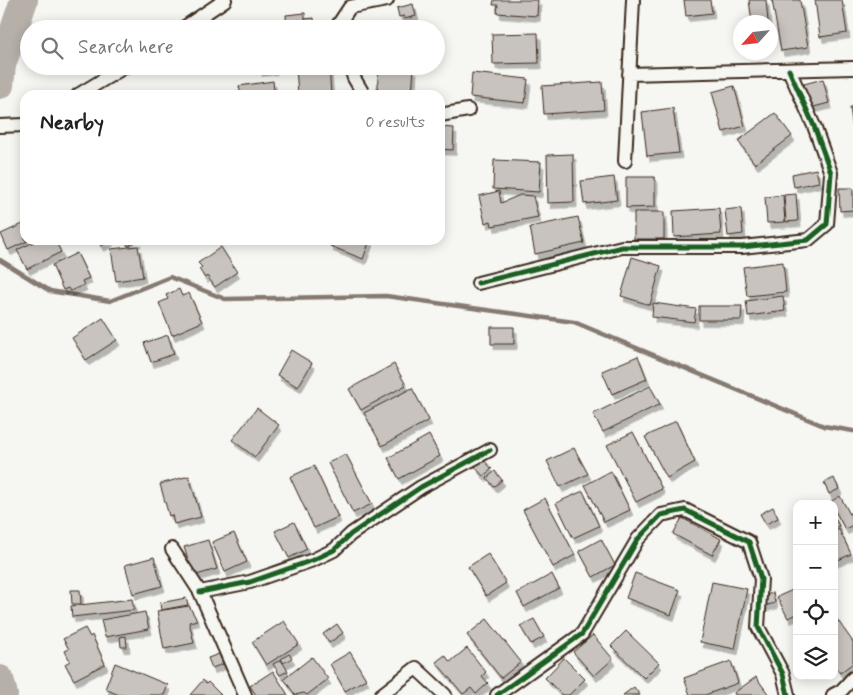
<!DOCTYPE html>
<html lang="en">
<head>
<meta charset="utf-8">
<style>
	:root { --surface:#fff; --page:#f6f6f6; --text:#202124; --muted:#757577; --line:#e0e0e0 }
	body { margin:0; font-family:Mynerve,sans-serif; background:var(--page); color:var(--text) }
	.controls { position:absolute; right:15px; bottom:15px; display:grid; overflow:hidden; border-radius:10px; box-shadow:0 2px 12px #0003 }
	.controls button { width:45px; height:45px; display:grid; place-items:center; padding:0; border:0; border-bottom:1px solid var(--line); background:var(--surface); color:var(--text); font:25px sans-serif }
	.compass { position:absolute; left:733px; top:15px; width:45px; height:45px; border-radius:50%; background:var(--surface); box-shadow:0 2px 12px #0003; rotate:243deg }
	.list { margin:0; padding:0; list-style:none }
	h2 { display:flex; justify-content:space-between; align-items:center; height:65px; margin:0; padding:0 20px; font-size:21px }
	h2 small { font-size:16px; font-weight:400; color:var(--muted) }
	.icon { flex:none; width:28px; height:28px; fill:none; stroke:currentColor; stroke-width:2; stroke-linecap:round; stroke-linejoin:round }
	.map { position:relative; flex:none; width:853px; height:695px; overflow:hidden }
	.search { position:absolute; background:var(--surface); box-shadow:0 2px 12px #0003; left:20px; top:20px; width:425px; height:55px; display:flex; align-items:center; gap:12px; box-sizing:border-box; padding:0 18px; border-radius:28px; color:var(--muted); font-size:19px }
	.panel { position:absolute; background:var(--surface); box-shadow:0 2px 12px #0003; left:20px; top:90px; width:425px; height:155px; border-radius:15px }
	.map>svg:first-child { display:block }
	.lines { fill:none; stroke-linecap:round; stroke-linejoin:round }
	.stream { stroke:#857a71; stroke-width:4.5 }
	.river { stroke:#b6b0a9; stroke-width:28 }
	.building { fill:#c8c3be; stroke:#3b2a1e; filter:url(#shadow) }
	.street-casing { stroke:#3b2a1e; stroke-width:16 }
	.street { stroke:#f6f6f2; stroke-width:12 }
	.cycleway-casing { stroke:#f6f6f2; stroke-width:8 }
	.cycleway { stroke:#1b5e20; stroke-width:5 }
</style>
</head>
<body>
<div class="map">
<svg width="853" height="695" viewBox="0 0 853 695">
	<defs>
		<filter id="shadow"><feDropShadow dx="3" dy="5.5" stdDeviation="0" flood-color="#0004"/></filter>
	</defs>
	<rect width="100%" height="100%" fill="#f6f6f2"/>
	<filter id="ink" filterUnits="userSpaceOnUse"><feTurbulence type="fractalNoise" baseFrequency=".02" numOctaves="2"/><feDisplacementMap in="SourceGraphic" scale="10" xChannelSelector="R" yChannelSelector="G"/><feConvolveMatrix kernelMatrix="1 2 1 2 8 2 1 2 1" color-interpolation-filters="sRGB"/></filter>
	<g filter="url(#ink)">
		<g class="lines">
			<!-- stream -->
			<path class="stream" d="M0,260L50,291L110,301L170,277L225,299L386,296L574,322L824,426L853,431"/>
			<!-- river -->
			<path class="river" d="M0,85L2,65L24,0
				M0,679L4,695"/>
		</g>
		<!-- building -->
		<path class="building" d="M494,0H538L537,16L497,13L498,5H493Z
			M684,0H710L712,13L686,16Z
			M749,0H766L768,22H752Z
			M772,0H800L808,47L781,51Z
			M815,0H842L847,33L820,37Z
			M413,4L416,16L404,19V16L399,17L397,8Z
			M305,13V19L314,18L315,29H287L286,15Z
			M538,33L539,63L493,64L492,34Z
			M259,66H274V69L259,71Z
			M329,66L331,95H298L296,67Z
			M379,66L414,68L412,94L377,91Z
			M472,73L528,79L525,103L470,97Z
			M823,79L829,103L810,108L804,84Z
			M273,81L274,90L241,95L239,86Z
			M602,82L604,110L544,114L542,86Z
			M734,86L745,126L723,132L712,92Z
			M850,107H853V130Z
			M673,108L679,153L647,156L642,112Z
			M775,113L792,136L755,164L738,141Z
			M440,127L454,128L453,150L440,149Z
			M573,154L574,202L548,203L547,155Z
			M494,160L541,162L539,192L493,189Z
			M816,169L819,182L794,187L792,174Z
			M614,177L617,200L584,204L581,181Z
			M626,177H655V207L626,208Z
			M839,188H853V210L840,211Z
			M499,191L501,203L520,195L533,196L538,217L492,226L491,221L485,223L479,196Z
			M796,194L798,221L786,222L784,195Z
			M783,195L785,222L767,223L765,197Z
			M719,208L721,234L674,237L673,211Z
			M741,208L743,234L728,236L725,210Z
			M634,212H664V239H634Z
			M578,217L584,243L535,254L530,227Z
			M25,223V240H30L8,250L1,234Z
			M38,240H55L61,252L27,269L17,250Z
			M97,240H111L101,246Z
			M125,240H138V241L128,246Z
			M332,240H370L363,259L330,246Z
			M138,246L143,277L116,281L111,249Z
			M221,247L237,272L215,287L207,276L205,278L199,269L202,267L198,263Z
			M77,253L89,278L82,281L84,285L70,291L68,288L63,290L52,265Z
			M632,257L661,266L650,305L621,296Z
			M783,262L786,292L747,296L743,267Z
			M179,289L182,296L189,293L202,322L172,335L159,303L168,299L166,295Z
			M783,296L785,311L748,316L746,301Z
			M653,303L696,309L694,322L652,317Z
			M699,306H742L741,320H699Z
			M103,318L117,340L86,360L72,338Z
			M491,327H514V344H491Z
			M168,335L174,354L151,362L144,343Z
			M291,350L312,363L298,387L277,375Z
			M638,356L647,379L612,394L602,371Z
			M394,364L406,385L361,410L349,389Z
			M650,386L660,404L603,432L593,414Z
			M412,388L429,420L382,446L364,413Z
			M257,408L279,425L255,457L232,440Z
			M676,421L695,462L667,478L645,437Z
			M633,432L662,489L636,502L607,445Z
			M429,435L440,456L399,479L388,458Z
			M574,448L588,474L560,487L547,461Z
			M346,454L372,504L353,513L328,463Z
			M483,459L492,469L483,476L475,467Z
			M314,466L338,517L314,528L290,477Z
			M495,471L502,480L494,487L487,478Z
			M611,471L630,510L604,522L585,485Z
			M189,476L201,517L174,524L172,515L169,516L160,484Z
			M834,478L839,489L829,494L824,483Z
			M583,491L599,526L573,538L556,503Z
			M840,496L853,520V525L845,529L834,509V504L830,502Z
			M545,498L575,555L553,567L523,510Z
			M773,507L778,518L766,524L760,514Z
			M834,516L839,526L834,528Z
			M682,518L721,539L712,555L673,534Z
			M294,522L307,549L289,558L275,531Z
			M839,529L851,554L834,562V532Z
			M234,533L247,562L225,572L212,542Z
			M601,539L615,565L593,577L579,551Z
			M208,540L217,569L193,576L184,547Z
			M488,554L506,583L486,596L468,567Z
			M154,557L162,586L133,594L125,565Z
			M635,573L680,590L671,615L626,598Z
			M552,574L559,588L524,607L517,593Z
			M712,582L747,589L735,649L700,642Z
			M797,588V614L788,618L777,597Z
			M71,590H80L81,604H72Z
			M773,593L775,603L764,606L762,596Z
			M186,598L188,605L161,610L160,603Z
			M132,599L134,610L72,617L71,606Z
			M189,606L197,620L189,622L194,643L164,649L157,611Z
			M145,612L149,629L105,637L101,620Z
			M834,615L853,642V663L840,673L834,665Z
			M487,619L521,662L501,678L467,635Z
			M534,619L544,637L531,644L520,626Z
			M284,621L299,644L266,665L252,642Z
			M337,624L343,633L329,643L323,634Z
			M85,628L90,637L92,635L105,664L74,680L65,664L70,661L65,651L69,649L63,639Z
			M626,631L659,663L644,678L611,646Z
			M593,635L613,659L594,676L573,652Z
			M126,636L127,647H121L120,637Z
			M467,648L486,672L482,676L488,683L476,694L471,688L463,694L436,662L445,655L450,662Z
			M350,652L366,679L345,691L330,664Z
			M219,654L223,664L212,668L208,658Z
			M289,654L292,658L284,663L281,659Z
			M312,657L328,679L307,695L304,693L295,695L284,679Z
			M564,658L585,679L569,695H562L545,678Z
			M281,660L288,671L280,675L273,664Z
			M731,661L738,683L705,695H690L684,678Z
			M115,663L168,685L164,695H119L105,689Z
			M273,671L288,695H256L250,686Z
			M756,677L769,695H735L734,693Z
			M203,680L206,684L208,682L221,695H190Z
			M634,687L640,695H623Z"/>
		<g class="lines">
			<!-- street casing -->
			<g class="street-casing">
				<path id="street" d="M182,29L225,0
					M339,29L338,25L350,7L387,0
					M350,66L354,78L364,95
					M629,74L853,68
					M78,95L126,66
					M440,115L468,110
					M0,126L25,125
					M625,161L633,0
					M478,283L622,247H742L808,240L827,224L831,173L814,126L789,70
					M172,549L200,592L245,695
					M200,592L250,582L313,560L334,550L351,534L421,487L490,450
					M381,695L416,668L445,695
					M497,695L582,634L638,539L661,515L685,510L749,542L761,579L758,627L783,674L788,695
					M833,695L841,691L853,678"/>
			</g>
			<!-- street -->
			<use href="#street" class="street"/>
			<!-- cycleway casing -->
			<g class="cycleway-casing">
				<path id="cycleway" d="M478,283L622,247H742L808,240L827,224L831,173L814,126L789,70
					M200,592L250,582L313,560L334,550L351,534L421,487L490,450
					M497,695L582,634L638,539L661,515L685,510L749,542L761,579L758,627L783,674L788,695"/>
			</g>
			<!-- cycleway -->
			<use href="#cycleway" class="cycleway"/>
		</g>
	</g>
</svg>
<div class="controls">
<button>+</button>
<button>−</button>
<button><svg class="icon" aria-label="locate" viewBox="0 0 24 24"><circle cx="12" cy="12" r="6"/><path d="M12 2v4M12 18v4M2 12h4M18 12h4"/></svg></button>
<button><svg class="icon" aria-label="layers" viewBox="0 0 24 24"><path d="M12 4l9 5-9 5-9-5zM3 14l9 5 9-5"/></svg></button>
</div>
<svg class="compass" viewBox="-18 -18 36 36"><path d="M0-13l5 13h-10z" fill="#e53935"/><path d="M0 13l5-13h-10z" fill="#757577"/></svg>
<div class="search"><svg class="icon" aria-label="search" viewBox="0 0 24 24"><circle cx="10" cy="10" r="6"/><path d="M15 15l6 6"/></svg>Search here</div>
<section class="panel">
<h2>Nearby<small>0 results</small></h2>
<ul class="list">
</ul>
</section>
</div>
</body>
</html>
